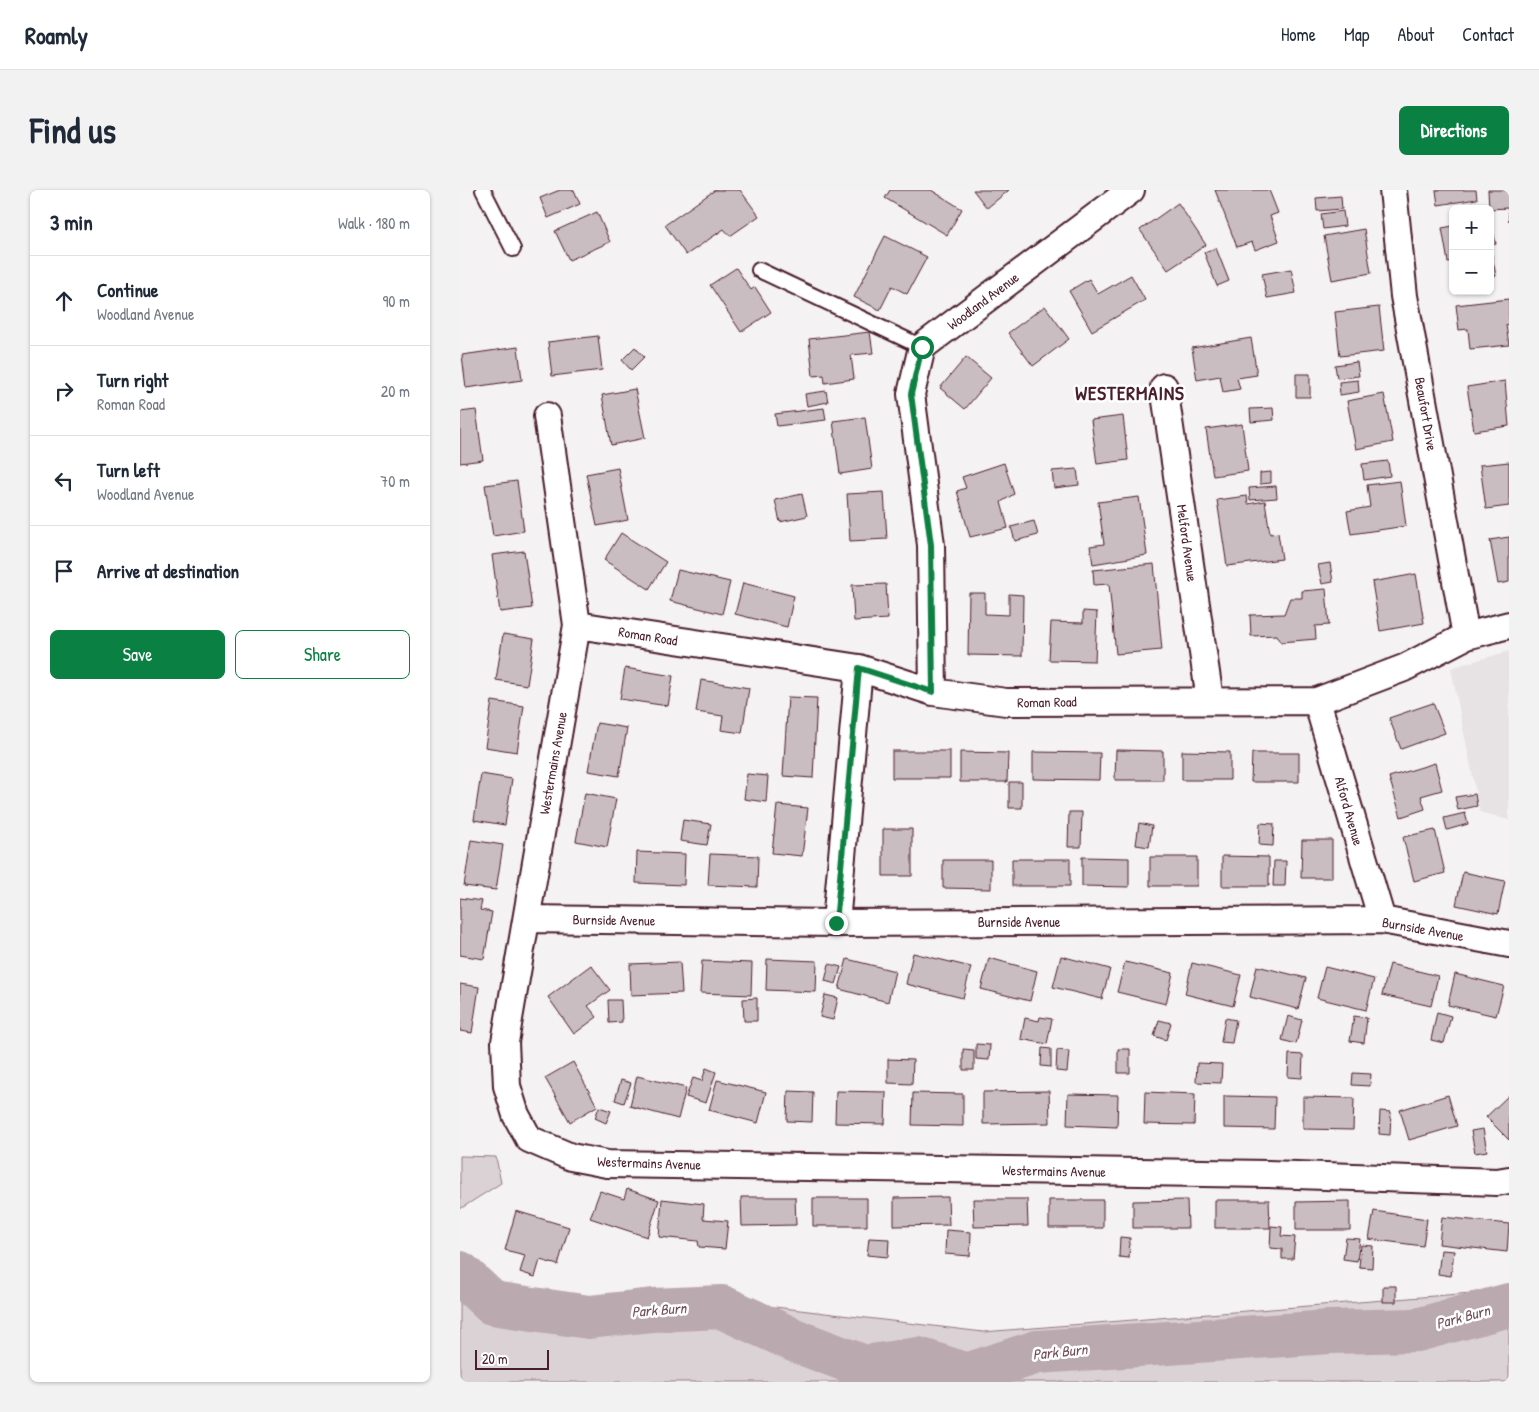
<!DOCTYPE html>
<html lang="en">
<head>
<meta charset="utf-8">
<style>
	:root { --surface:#fff; --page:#f2f2f3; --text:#1f2937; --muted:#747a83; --line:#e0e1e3; --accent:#0b8043 }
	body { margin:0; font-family:"Patrick Hand",sans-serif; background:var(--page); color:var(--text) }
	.controls { position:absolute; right:15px; top:15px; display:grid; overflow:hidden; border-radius:8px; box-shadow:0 1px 4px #0004 }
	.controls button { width:45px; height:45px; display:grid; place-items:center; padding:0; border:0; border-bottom:1px solid var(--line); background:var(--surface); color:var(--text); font:25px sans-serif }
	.scale { position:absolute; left:15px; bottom:12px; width:74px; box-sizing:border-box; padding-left:5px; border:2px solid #4a1f2b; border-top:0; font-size:14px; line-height:18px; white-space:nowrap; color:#4a1f2b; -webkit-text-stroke:4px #fff; paint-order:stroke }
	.stop { position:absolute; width:15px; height:15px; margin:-11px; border:4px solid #0b8043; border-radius:50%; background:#fff }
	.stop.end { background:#0b8043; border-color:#fff; box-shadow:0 1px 5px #0008 }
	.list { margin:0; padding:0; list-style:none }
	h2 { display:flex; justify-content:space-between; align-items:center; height:65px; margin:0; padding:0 20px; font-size:21px }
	h2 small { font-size:16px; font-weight:400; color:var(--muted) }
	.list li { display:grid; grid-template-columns:32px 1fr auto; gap:15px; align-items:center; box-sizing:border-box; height:90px; padding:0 20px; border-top:1px solid var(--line) }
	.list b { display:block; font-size:19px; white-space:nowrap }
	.list p { margin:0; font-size:16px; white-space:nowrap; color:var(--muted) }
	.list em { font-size:16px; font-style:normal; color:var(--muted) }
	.actions { display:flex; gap:10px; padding:15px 20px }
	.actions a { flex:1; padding:11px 0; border:1px solid var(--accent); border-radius:8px; text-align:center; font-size:18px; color:var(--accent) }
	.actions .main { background:var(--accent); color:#fff }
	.icon { flex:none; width:28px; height:28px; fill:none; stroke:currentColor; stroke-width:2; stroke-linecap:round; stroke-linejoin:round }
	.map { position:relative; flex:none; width:1049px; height:1192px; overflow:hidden; border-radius:8px }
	header { display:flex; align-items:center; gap:30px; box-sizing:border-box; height:70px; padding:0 25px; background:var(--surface); border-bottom:1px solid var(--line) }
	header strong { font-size:24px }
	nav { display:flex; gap:28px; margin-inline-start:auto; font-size:18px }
	.intro { display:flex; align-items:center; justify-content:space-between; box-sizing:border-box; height:120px; padding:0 30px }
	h1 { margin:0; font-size:35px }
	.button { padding:12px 22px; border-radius:8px; background:var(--accent); color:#fff; font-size:18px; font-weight:700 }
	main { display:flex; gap:30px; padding:0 30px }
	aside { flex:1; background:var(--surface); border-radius:8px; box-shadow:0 1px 4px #0004 }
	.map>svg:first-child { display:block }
	.built { fill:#e7e2e3 }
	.green { fill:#dbd2d5; stroke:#927880 }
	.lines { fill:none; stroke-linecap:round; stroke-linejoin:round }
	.river { stroke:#baa9ae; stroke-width:44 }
	.building { fill:#cabdc1; stroke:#4a1f2b }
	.lane-casing { stroke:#4a1f2b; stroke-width:18 }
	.street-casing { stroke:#4a1f2b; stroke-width:30 }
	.lane { stroke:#fff; stroke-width:14 }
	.street { stroke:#fff; stroke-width:26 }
	.route { stroke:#0b8043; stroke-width:6 }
	.labels { text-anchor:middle; stroke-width:5; stroke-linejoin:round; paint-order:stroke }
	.street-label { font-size:14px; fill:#4a1f2b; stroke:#fff }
	.water-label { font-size:15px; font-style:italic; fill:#714f59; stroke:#fff }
	.district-label { font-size:19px; font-weight:bold; letter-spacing:1px; fill:#4a1f2b; stroke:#fff }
</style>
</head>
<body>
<header>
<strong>Roamly</strong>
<nav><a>Home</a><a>Map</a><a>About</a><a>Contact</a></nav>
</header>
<div class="intro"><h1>Find us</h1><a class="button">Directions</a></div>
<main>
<aside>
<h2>3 min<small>Walk · 180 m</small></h2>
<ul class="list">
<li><svg class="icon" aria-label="ahead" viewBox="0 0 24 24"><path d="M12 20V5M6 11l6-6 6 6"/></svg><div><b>Continue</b><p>Woodland Avenue</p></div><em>90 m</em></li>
<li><svg class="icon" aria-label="right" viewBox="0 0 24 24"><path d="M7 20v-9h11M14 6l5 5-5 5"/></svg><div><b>Turn right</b><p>Roman Road</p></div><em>20 m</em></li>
<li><svg class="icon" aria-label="left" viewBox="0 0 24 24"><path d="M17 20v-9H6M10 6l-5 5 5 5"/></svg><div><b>Turn left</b><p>Woodland Avenue</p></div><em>70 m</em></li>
<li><svg class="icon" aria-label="arrive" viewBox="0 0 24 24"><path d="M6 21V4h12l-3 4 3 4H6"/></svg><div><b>Arrive at destination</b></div></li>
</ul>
<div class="actions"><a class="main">Save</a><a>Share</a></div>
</aside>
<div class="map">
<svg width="1049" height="1192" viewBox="0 0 1049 1192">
	<rect width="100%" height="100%" fill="#f4f2f2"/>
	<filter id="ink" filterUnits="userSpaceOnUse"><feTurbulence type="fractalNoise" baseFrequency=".02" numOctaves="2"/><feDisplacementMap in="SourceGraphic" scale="10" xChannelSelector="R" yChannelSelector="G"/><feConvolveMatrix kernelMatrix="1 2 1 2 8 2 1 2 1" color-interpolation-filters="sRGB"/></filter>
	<g filter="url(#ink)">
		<!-- built -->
		<path class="built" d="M1049,461V630L1020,622L991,478Z"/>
		<!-- green -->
		<path class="green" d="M0,966L36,967L41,993L0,1019Z
			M0,1074L87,1113L198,1103L523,1142L1049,1100V1192H0Z"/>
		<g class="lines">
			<!-- river -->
			<path class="river" d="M0,1083L32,1113L129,1127L193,1120L262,1117L336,1151L405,1177L458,1169L507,1185L577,1162L869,1142L957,1140L1049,1115"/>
		</g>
		<!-- building -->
		<path class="building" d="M100,0H114L120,14L88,28L80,8Z
			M255,0H280L299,26L270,46L264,39L226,65L205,35Z
			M430,0H471L502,19L487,45L425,8Z
			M513,0H549L527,18Z
			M755,0H809L818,23L810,26L819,51L795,60L792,52L777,57Z
			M976,0H1016L1017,9L978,15Z
			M1028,0H1049V31L1048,18L1029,19Z
			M881,6L882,19L857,21L856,8Z
			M718,13L746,55L708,80L680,40Z
			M883,21L885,36L863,39L861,24Z
			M137,22L150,52L109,70L95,41Z
			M1030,29L1036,54L1030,55L1036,86L1030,87Z
			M993,36V71L988,72L982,38Z
			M904,39L911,83L872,90L864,46Z
			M425,46L467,67L447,104L432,96L420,120L394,107Z
			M756,58L769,91L757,96L744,62Z
			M276,78L291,100L295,97L311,122L281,142L250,95Z
			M831,79L836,103L807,108L802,84Z
			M671,85L685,110L632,141L609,101L629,89L638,104Z
			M1049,109V134L1046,135L1049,155L1010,159L1008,139L999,140L996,115Z
			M585,116L609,149L573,176L548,143Z
			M919,117L924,161L880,166L875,122Z
			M410,142L413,163L391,165L394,189L365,193L364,185L353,186L349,149Z
			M138,146L142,180L92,186L88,152Z
			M791,148L797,185L777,188L780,199L763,202L760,186L737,190L732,158Z
			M58,157L62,190L6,198L2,165Z
			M175,157L184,167L171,180L162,170Z
			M506,167L531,188L505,219L480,198Z
			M897,172L899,186L877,188L875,175Z
			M836,184H850V207H836Z
			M898,190L899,202L880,205L879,192Z
			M1045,191L1049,236L1014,241L1007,197Z
			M175,199L185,248L151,255L142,205Z
			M366,201L368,212L347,216L345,204Z
			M924,204L933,252L896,259L887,211Z
			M364,218L366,230L317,236L315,224Z
			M813,218L814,230L791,232L790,219Z
			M16,220L23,270L0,273V222Z
			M663,226L668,270L637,274L631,230Z
			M405,227L412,279L380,284L373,231Z
			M782,234L788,281L753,286L746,239Z
			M928,271L930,286L904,290L902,274Z
			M1049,272V316L1026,319L1020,275Z
			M544,273L554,304L541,312L548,338L510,347L497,301L506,298L502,287Z
			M158,278L168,330L137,336L126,284Z
			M617,279L619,295L594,298L592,281Z
			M811,282V293L800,294V283Z
			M57,291L64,341L33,346L25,295Z
			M940,291L946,336L891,344L887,321L910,317L907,295Z
			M816,296L817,308L790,310L789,298Z
			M424,302L427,349L390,351L387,304Z
			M342,304L347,326L320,332L315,310Z
			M787,306L788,314L805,311L810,344L818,343L822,369L767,376L757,310Z
			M679,307L687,365L633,374L630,356L644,354L638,312Z
			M574,331L578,345L555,351L551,337Z
			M161,343L206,372L189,399L144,370Z
			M1049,347V392L1038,394L1030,350Z
			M64,361L72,418L40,422L32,365Z
			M870,373L873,392L862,394L858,375Z
			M694,374L702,460L656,464L649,394L634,395L633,380Z
			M218,380L270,392L262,424L210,411Z
			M956,384L964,433L920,441L912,392Z
			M283,393L334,406L327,437L275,424Z
			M426,394L428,429L394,431L392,395Z
			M866,399L869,435L855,436L856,449L821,452L817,445L791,446L790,425L824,424L830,408H842V401Z
			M509,403H525V424L549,425V404L563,405L562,466L508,465Z
			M623,421L637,422L635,471L589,470L591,432L623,433Z
			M43,444L74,449L67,495L36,490Z
			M165,478L213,486L208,516L160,509Z
			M241,490L289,498L282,543L261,540L263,526L236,522Z
			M328,507L357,508L353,588L323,586Z
			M32,511L64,516L57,562L25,557Z
			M973,513L985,543L941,559L929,528Z
			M137,533L167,538L159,586L128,581Z
			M656,560L703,561V590H655Z
			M432,561H490V588H432Z
			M722,561L770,562V590H722Z
			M500,562L548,563L547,592H500Z
			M573,562L640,563L639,590L573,589Z
			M792,563H839V592H791Z
			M975,573L982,600L961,606L965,619L941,627L929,587Z
			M21,584L52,589L45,635L14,630Z
			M287,584L308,586L306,612L284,609Z
			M549,592H562V618H549Z
			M125,603L156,609L147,657L116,651Z
			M1015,604L1017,616L998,620L995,607Z
			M317,615L348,618L342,666L312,663Z
			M609,622H622L621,657H608Z
			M1005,623L1008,634L987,640L984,628Z
			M223,630L251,634L247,655L220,651Z
			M679,633L692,636L689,657L676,655Z
			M800,633L814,634L813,656L799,655Z
			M423,639H452V686H423Z
			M975,640L985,683L954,691L943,647Z
			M11,650L43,655L36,700L4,696Z
			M842,650H872V688H841Z
			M177,662L225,664L224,695L176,693Z
			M250,664L298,666L297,697L248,695Z
			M762,666L809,667V696H762Z
			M622,667L669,668V697L622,696Z
			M690,667H737V696H690Z
			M552,669H610V696H552Z
			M483,670H531V699L483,698Z
			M814,671H826L825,696H813Z
			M1003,682L1045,691L1038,724L996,715Z
			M0,708L22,711L20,720L32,722L24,769L0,765Z
			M453,763L511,777L503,808L446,794Z
			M601,766L650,779L642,809L593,797Z
			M529,768L577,781L570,811L521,799Z
			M307,769L357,771L356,802L306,800Z
			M387,769L435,781L428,812L379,799Z
			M242,771L292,773L291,805L240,803Z
			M220,772L222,803L171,805L170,774Z
			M665,772L713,783L706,814L657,802Z
			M732,773L781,785L773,816L725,804Z
			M369,774L381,777L376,794L365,791Z
			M930,774L978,786L971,816L922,805Z
			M131,775L150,800L128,816L137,827L114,844L88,807Z
			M797,776L846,788L838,819L790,807Z
			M865,777L914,789L906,820L857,808Z
			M995,784L1044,796L1036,826L988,815Z
			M0,794L19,797L12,843L0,841Z
			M365,805L378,808L373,830L360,827Z
			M297,808V831H284L283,809Z
			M148,810H161L162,832L149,833Z
			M977,822L991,826L984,853L971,850Z
			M828,826L842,830L836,854L822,850Z
			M894,826L907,828L904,853L890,851Z
			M580,827L592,829L587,854L561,849L565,828L579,831Z
			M765,828L776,830L772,853L761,852Z
			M699,830L711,833L706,850L694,846Z
			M516,854L530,855L529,870L516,869Z
			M582,858L591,859V877L581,876Z
			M503,859L514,860V880H503Z
			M658,859H670V883H658Z
			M597,860L609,861L607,882L596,881Z
			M829,864L843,865L842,888L828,887Z
			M428,869L453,870L452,894L428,893Z
			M113,872L137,916L110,932L85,888Z
			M737,873L762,874L761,893L736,892Z
			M246,878L256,882L246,913L226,907L233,888L242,891Z
			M893,883L911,884L910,896L892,895Z
			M177,886L226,898L218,929L170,916Z
			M161,890L171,893L164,913L155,910Z
			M257,890L306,902L298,933L249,920Z
			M328,901L353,902L352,932L327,931Z
			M376,901L426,902L425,934L375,933Z
			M589,901L590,933L523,934V902Z
			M685,902L735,904L734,935L684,934Z
			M453,903L503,904V936L452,935Z
			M608,904L658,905L657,937L607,935Z
			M988,905L997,936L949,950L940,920Z
			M1049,905V950L1026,927Z
			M764,906L815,907L814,939L764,938Z
			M843,907L894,908L893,940L843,939Z
			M139,917L151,921L146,933L135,928Z
			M920,921L931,922L930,945L919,944Z
			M1023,939L1027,961L1015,963L1011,941Z
			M167,999L199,1010L187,1047L130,1028L140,1001L164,1009Z
			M281,1007H335L336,1035L282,1036Z
			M488,1007L489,1035L434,1036V1008Z
			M353,1008H407V1036H353Z
			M202,1009L244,1014L243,1029L268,1031L265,1059L239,1057L238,1051L199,1047Z
			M513,1009H567L568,1036L514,1037Z
			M589,1010H643V1038H589Z
			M727,1010L728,1038H673V1011Z
			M755,1010H809L810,1038H755Z
			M890,1011V1040H836V1012Z
			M56,1021L109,1037L98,1075L80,1070L75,1087L60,1082L65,1065L45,1060Z
			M914,1021L967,1029L963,1056L909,1049Z
			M982,1027L1049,1034L1047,1062L979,1054Z
			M811,1036L822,1037L821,1046L835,1047L833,1069H822V1059L810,1058Z
			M486,1040L511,1042L510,1066L485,1064Z
			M660,1047L670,1048L669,1068L659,1067Z
			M409,1048L429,1049L428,1067L407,1065Z
			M886,1048L900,1049L897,1071L883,1069Z
			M901,1055L913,1056L912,1078L899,1077Z
			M981,1060L994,1061L991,1086L978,1084Z
			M923,1096H936V1112H923Z"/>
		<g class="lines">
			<!-- lane casing -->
			<g class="lane-casing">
				<path id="lane" d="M23,0L53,59
					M299,80L462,157"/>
			</g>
			<!-- street casing -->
			<g class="street-casing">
				<path id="street" d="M933,0L944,106L1006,446
					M704,197L750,510
					M87,226L117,435L45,852L47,896L56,925L69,949L111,967L147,974L808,984L1037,992L1049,990
					M117,435L399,478L473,502L546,512L857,511L944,478L1006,446L1049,435
					M473,502L471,355L451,204L462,157L671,0
					M857,511L922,730
					M67,729L376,733L922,730L1049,754
					M376,733L399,478"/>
			</g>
			<!-- lane -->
			<use href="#lane" class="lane"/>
			<!-- street -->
			<use href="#street" class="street"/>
		</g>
	</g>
	<g class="lines" filter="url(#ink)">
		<!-- route -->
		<path class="route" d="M376,733L399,478L473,502L471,355L451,204L462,157"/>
	</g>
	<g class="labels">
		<!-- street labels -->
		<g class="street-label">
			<text transform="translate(523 111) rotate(-37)" y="5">Woodland Avenue</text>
			<text transform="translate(966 224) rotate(80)" y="5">Beaufort Drive</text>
			<text transform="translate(727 353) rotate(82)" y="5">Melford Avenue</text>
			<text transform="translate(188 446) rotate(9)" y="5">Roman Road</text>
			<text transform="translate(587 512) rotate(-1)" y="5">Roman Road</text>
			<text transform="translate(93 573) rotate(-80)" y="5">Westermains Avenue</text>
			<text transform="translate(889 621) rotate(74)" y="5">Alford Avenue</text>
			<text transform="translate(154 730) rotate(1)" y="5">Burnside Avenue</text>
			<text x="559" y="737">Burnside Avenue</text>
			<text transform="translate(963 739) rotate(10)" y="5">Burnside Avenue</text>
			<text transform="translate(189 973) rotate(2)" y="5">Westermains Avenue</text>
			<text transform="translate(594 981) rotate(1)" y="5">Westermains Avenue</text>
		</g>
		<!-- water labels -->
		<g class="water-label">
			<text transform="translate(199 1120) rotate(-4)" y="5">Park Burn</text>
			<text transform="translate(1003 1127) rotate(-15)" y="5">Park Burn</text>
			<text transform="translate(600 1162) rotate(-6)" y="5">Park Burn</text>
		</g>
		<!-- district labels -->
		<g class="district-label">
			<text x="670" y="210">WESTERMAINS</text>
		</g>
	</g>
</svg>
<div class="controls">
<button>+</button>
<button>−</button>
</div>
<div class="scale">20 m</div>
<div class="stop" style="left:462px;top:157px"></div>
<div class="stop end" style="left:376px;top:733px"></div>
</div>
</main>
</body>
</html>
